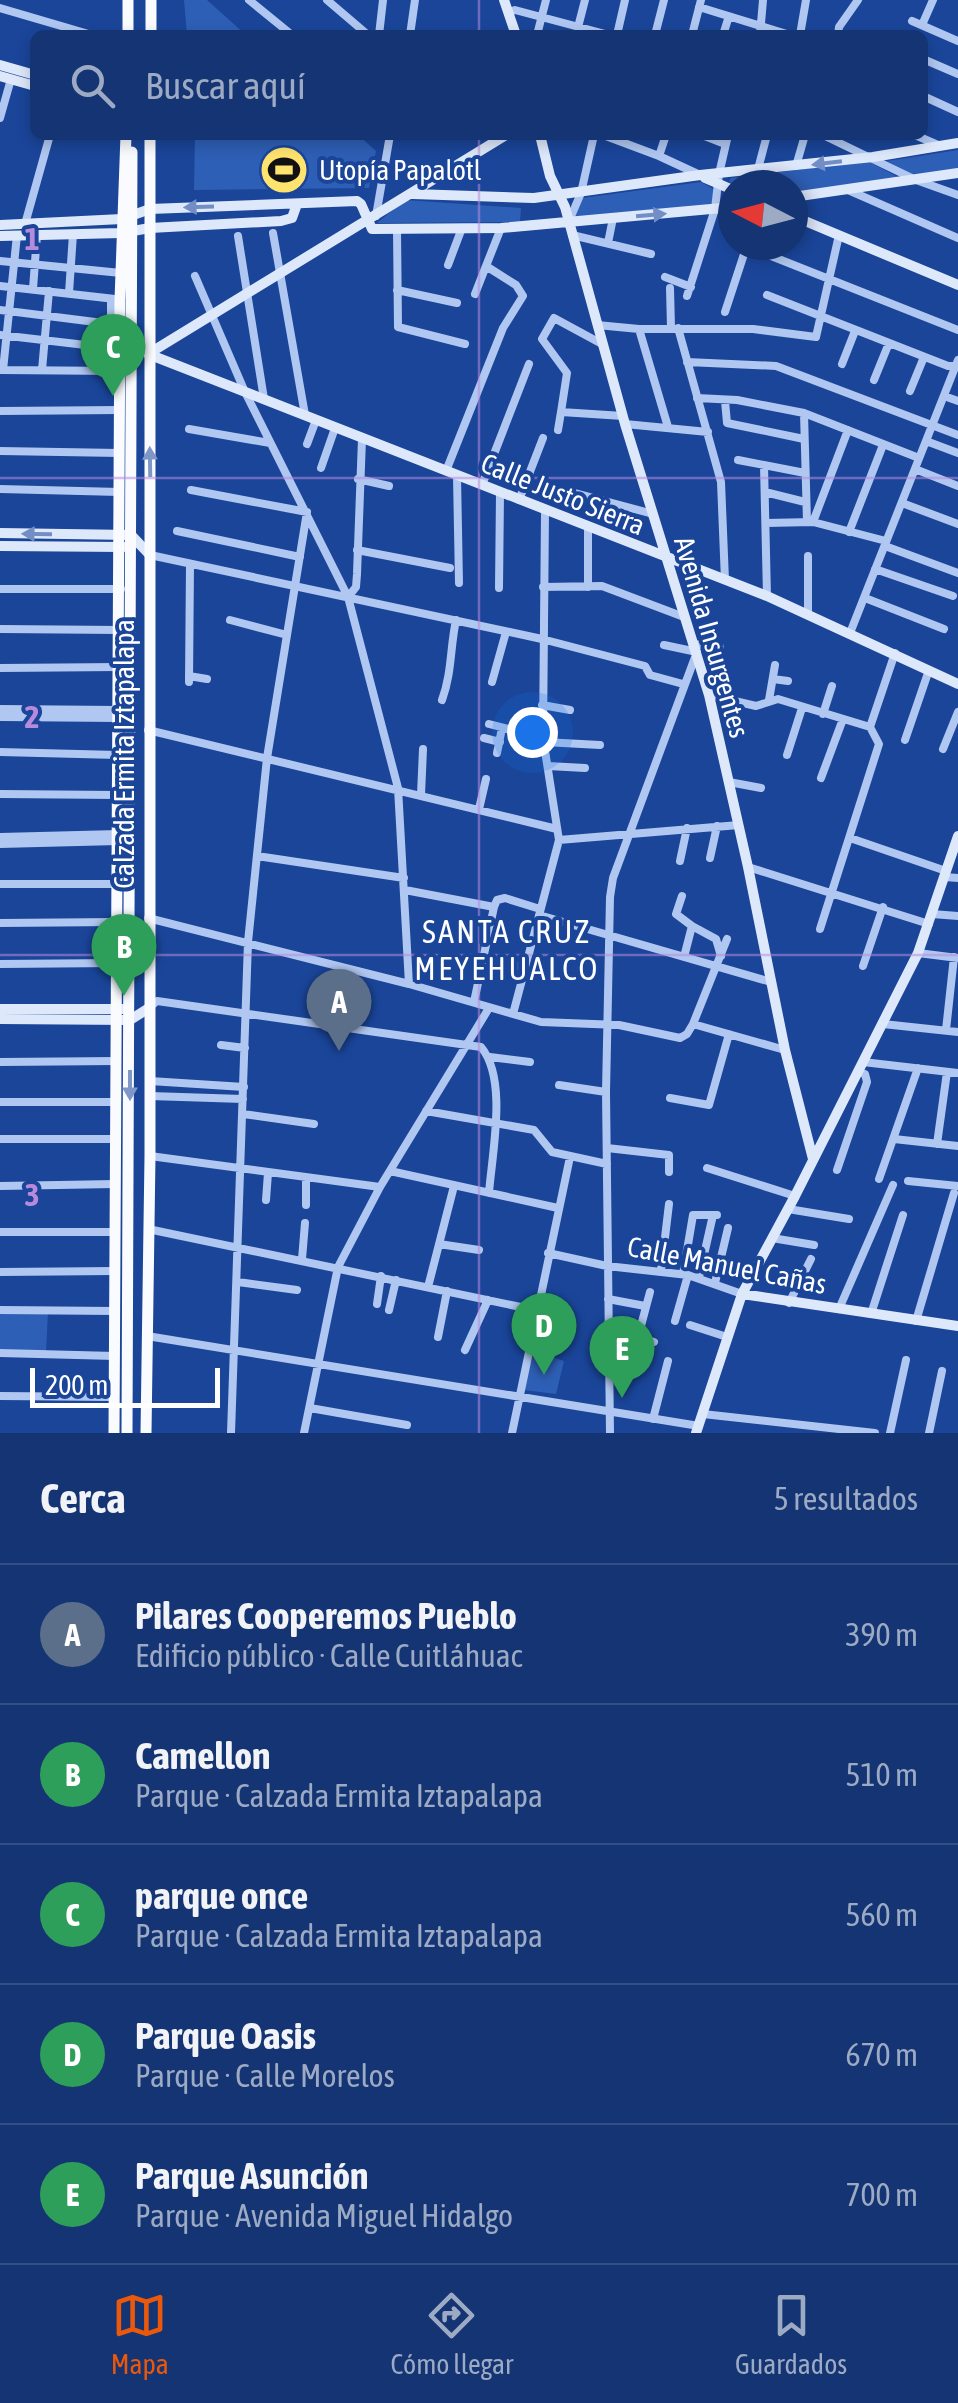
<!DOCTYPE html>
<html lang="es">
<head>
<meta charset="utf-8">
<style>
	:root { --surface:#143473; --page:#213f7b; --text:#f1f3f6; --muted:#9daac4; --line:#334f85; --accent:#ea580c }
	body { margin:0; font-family:"Asap Condensed",sans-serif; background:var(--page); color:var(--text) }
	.compass { position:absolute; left:718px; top:170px; width:90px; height:90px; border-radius:50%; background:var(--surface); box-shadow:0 5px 15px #0003; rotate:276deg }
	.scale { position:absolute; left:30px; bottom:25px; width:190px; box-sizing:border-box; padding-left:10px; border:5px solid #fff; border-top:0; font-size:28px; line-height:35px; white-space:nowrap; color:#fff; -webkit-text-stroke:8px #1a4599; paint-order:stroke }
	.you { position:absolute; left:532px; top:732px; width:35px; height:35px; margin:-25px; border:8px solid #fff; border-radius:50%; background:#1a73e8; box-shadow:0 0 0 15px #1a73e833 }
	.badge { display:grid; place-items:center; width:65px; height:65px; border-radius:50%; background:var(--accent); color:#fff; font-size:32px; font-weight:700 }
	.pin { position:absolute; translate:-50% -82px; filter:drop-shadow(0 2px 5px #0008) }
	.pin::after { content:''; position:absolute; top:52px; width:35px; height:30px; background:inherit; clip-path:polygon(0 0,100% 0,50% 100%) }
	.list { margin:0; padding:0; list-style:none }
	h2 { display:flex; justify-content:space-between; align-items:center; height:130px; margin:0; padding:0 40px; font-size:42px }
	h2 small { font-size:32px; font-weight:400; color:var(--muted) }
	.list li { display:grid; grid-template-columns:65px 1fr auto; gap:30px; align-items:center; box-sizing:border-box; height:140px; padding:0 40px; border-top:2px solid var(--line) }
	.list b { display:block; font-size:38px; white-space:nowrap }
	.list p { margin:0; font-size:32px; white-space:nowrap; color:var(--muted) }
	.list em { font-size:32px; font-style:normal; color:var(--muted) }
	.icon { flex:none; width:55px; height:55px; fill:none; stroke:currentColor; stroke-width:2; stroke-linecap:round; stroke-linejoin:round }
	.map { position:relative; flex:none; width:958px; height:1433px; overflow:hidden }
	.search { position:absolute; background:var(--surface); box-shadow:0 5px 15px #0003; left:30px; right:30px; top:30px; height:110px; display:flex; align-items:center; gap:25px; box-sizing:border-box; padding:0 35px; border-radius:15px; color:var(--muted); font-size:38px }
	.sheet { height:830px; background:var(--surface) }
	nav { display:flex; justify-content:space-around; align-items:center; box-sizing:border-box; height:140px; border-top:2px solid var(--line); background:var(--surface); font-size:28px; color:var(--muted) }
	nav a { display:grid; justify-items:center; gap:5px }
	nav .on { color:var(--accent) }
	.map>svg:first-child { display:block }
	.green { fill:#2e5fb6 }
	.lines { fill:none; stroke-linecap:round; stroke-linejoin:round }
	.street { stroke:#b0c7f1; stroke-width:8 }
	.secondary { stroke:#dee8fb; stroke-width:10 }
	.primary { stroke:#f9fbff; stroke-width:11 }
	.oneway { fill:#728ec5 }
	.oneway2 { fill:#7e97c7 }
	.grid { fill:none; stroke:#b68bdc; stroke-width:2.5; stroke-opacity:0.55 }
	.labels { text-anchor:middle; stroke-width:8; stroke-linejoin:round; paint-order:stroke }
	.poi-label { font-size:28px; fill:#fff; stroke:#1a4599; text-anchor:start }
	.street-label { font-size:28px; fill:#fff; stroke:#1a4599 }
	.quarter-label { font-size:32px; letter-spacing:2.5px; fill:#fff; stroke:#1a4599 }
	.grid-label { font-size:32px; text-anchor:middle; font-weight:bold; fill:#b68bdc; stroke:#1a4599; stroke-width:8; stroke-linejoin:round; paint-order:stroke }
</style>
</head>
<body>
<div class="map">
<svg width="958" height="1433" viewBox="0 0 958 1433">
	<rect width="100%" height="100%" fill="#1a4599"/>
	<!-- green -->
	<path class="green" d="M184,0H207L246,35H187Z
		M195,135H358L376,151L369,188L194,190Z
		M958,150V170L917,177L887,161Z
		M868,161L903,180L793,193V185H733L729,181L731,178Z
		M701,182L715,190L712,205L575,216L582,198Z
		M405,200L521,208L520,222L377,223Z
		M0,1312H48L46,1352H0Z
		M533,1351L564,1361L556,1394L524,1390Z"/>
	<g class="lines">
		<!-- street -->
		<path class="street" d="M249,0L292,35
			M327,0L368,35
			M699,7L790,35
			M0,8L92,35
			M509,12L515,10L609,35
			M912,21L958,41
			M922,25L933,0
			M379,35L383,0
			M410,35L415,0
			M537,35L546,0
			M576,35L585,0
			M617,35L625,0
			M655,35L664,0
			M692,35L701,0
			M723,35L729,16
			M760,35L763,0
			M800,35L806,0
			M838,35L839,27L858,0
			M923,59L958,74
			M923,96L958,112
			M0,118L11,79
			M603,135L659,156L700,175
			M702,135L725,144
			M823,135L916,180L958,195
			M915,135L938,145
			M659,156L666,135
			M796,166L805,135
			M758,169L767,135
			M848,190L958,238
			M376,216L390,135
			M569,221L581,193L594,135
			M25,224L50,135
			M397,229L398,327L465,344
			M273,233L305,415
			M572,235L651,254
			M238,236L264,399
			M608,243L613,218
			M771,256L958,330
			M0,261L121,273
			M448,265L462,228
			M195,276L245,392L348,597L398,788L409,984
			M665,277L691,287
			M0,286L115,299
			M670,288L671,328
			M33,289L37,235
			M397,290L457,303
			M69,293L73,234
			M475,294L486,266
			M767,295L948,366H958
			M687,296L715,209L719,174L728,135
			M0,310L111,324
			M725,312L747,245
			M597,325L639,329H753L816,337L839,235
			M678,328L721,482L725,580
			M639,329L668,427
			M0,335L111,348V299
			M602,344L554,318L542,339L567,373L561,412L623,416
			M687,362L776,366L958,435
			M842,364L855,331
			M0,370L120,371
			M3,370L17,235
			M42,370L49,291
			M874,380L889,343
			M910,391L924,357
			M944,396L958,401
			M697,398L737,400L804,413L919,458
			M725,401L727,423L804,439
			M0,411L120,410
			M804,413L807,522
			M625,424L708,432
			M189,429L270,443
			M558,430L561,412
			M926,441L958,453
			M307,444L316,420
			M0,451L120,453
			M738,460L805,473
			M764,465L767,596
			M321,468L335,428
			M915,469L958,486
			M446,471L503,328L523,296L516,285L486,266L501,228
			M457,476L459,583
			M358,479L389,486
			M482,485L529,364
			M0,489L120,492
			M560,489L653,514
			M191,490L307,512L267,758L248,942L231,1433
			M765,492L805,502
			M519,500L543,438
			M902,503L958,524
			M813,522L848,430
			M766,523L813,522L886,541
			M177,531L300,557
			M849,532L883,445
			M885,546L958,573
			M357,550L450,568
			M150,555L542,639L645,666L650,675L683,684
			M875,569L953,596
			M543,587L602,586L684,617
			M588,587V528
			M499,588L500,493
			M0,589H121
			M348,597L356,587L357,574L362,439
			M865,598L944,629
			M808,615V556
			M230,620L287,635
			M0,629L120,630
			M850,633L958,360
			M694,644L720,647
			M0,668L119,667
			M189,676L207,679
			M773,679L788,681
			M189,682L190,564
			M492,682L506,632
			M709,695L756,706L778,699L870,727
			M442,700C452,673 450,648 456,620
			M769,700L775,665
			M542,705L570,710
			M0,709L118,710
			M823,714L832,686
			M0,717L118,718
			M489,724L543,738
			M870,727L895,653
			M148,730L557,829
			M484,738L500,742
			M905,740L929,670
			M544,742L600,745
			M943,749L958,712
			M0,752L118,755
			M497,753L502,728
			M787,755L802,708
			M548,766L585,768
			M821,778L843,719
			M729,782L761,788
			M0,794L118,795
			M421,795L423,749
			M479,809L486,779
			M0,837L118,834
			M850,838L946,871
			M559,840L739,825
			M0,844L118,841
			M257,856L404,878
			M710,858L717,826
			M680,861L687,828
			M748,867L929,924
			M945,877L958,878
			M0,884H117
			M405,890L494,907L497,900L505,898L540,909
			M682,896L676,914L692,926L684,957
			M932,914L958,916
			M539,915L771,982
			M148,918L409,984L541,1022L619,1025L680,1038L687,1034L693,1024L785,1050
			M0,923L117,922
			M692,926L716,939L721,956
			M820,929L879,744L870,727
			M918,953L958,958
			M484,958L526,968
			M0,964L117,963
			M863,966L883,907
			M474,1002L494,907
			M151,1006L157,1001L481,1047C508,1079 492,1153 489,1193
			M513,1014L559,840L543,738L545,511
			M693,1024L727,939
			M883,1024L958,1032
			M946,1030L954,957
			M221,1045L245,1048
			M490,1057L530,1062
			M0,1062L117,1061
			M863,1062L958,1073
			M150,1081L244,1087
			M559,1085L606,1092
			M150,1096L243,1099
			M670,1098L709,1105L729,1034
			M0,1102H116
			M426,1111L534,1130L552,1152L607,1164
			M243,1114L314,1124
			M0,1139H115
			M894,1139L958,1146
			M937,1144L947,1072
			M607,1148L669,1155V1172
			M150,1156L380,1187
			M707,1168L795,1196
			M837,1170L867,1082L865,1074L858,1072
			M390,1171L558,1208
			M879,1179L918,1068
			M908,1181L958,1186
			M0,1186L116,1184
			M266,1200L268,1173
			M306,1205V1177
			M788,1209L849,1219
			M148,1229L535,1310
			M0,1232H116
			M772,1238L814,1245
			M439,1244L479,1250
			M548,1253L607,1266L688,1275L742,1294
			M302,1259L305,1223
			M661,1271L669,1204
			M0,1272L115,1271
			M683,1274L693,1215H717
			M699,1277L713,1215
			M238,1282L297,1290
			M715,1283L728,1228
			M428,1287L454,1186
			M650,1292L638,1337L654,1342
			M608,1299L645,1306
			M789,1303L811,1259
			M377,1304L381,1276
			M839,1309L893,1185
			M0,1310L115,1311
			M389,1310L396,1280
			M871,1314L903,1215
			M675,1321L688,1275
			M916,1321L954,1193
			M690,1325L727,1337
			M147,1336L699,1426
			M438,1337L447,1291
			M465,1350L488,1300
			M0,1353L115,1356
			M0,1396L114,1397
			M310,1408L407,1425
			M703,1414L875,1433
			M653,1419L668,1361
			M304,1433L338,1267L380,1187L489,1008
			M512,1433L570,1157
			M610,1433L606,1092L610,897L613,878L697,652L664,645
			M890,1433L906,1360
			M929,1433L942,1371"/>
		<!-- secondary -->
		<path class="secondary" d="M504,0L516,35
			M0,65L35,75
			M0,76L35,86
			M540,135L550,176L565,207L625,424L709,695L748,867L785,1050L813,1159
			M705,178L733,190
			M413,194L534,198L700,175L873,157L958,143
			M793,197L958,173
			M793,216L958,285
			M0,225L122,219L150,209L357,201L361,204L372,229L501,228L733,207
			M0,236L121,233L150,228L281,221L292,218L297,204
			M148,354L767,596L958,684
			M148,354L506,135
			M0,533L131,535L150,555
			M0,546L124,547
			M0,1009H123
			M0,1019L130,1020L149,1008
			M742,1294L958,1326
			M696,1433L742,1294L795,1196L918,953L958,836"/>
		<!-- primary -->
		<path class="primary" d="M151,0V35
			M128,35V0
			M114,1433L120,300L126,135
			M127,1433L132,152
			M146,1433L150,1156V135"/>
	</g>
	<!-- one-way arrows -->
	<defs><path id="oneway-solid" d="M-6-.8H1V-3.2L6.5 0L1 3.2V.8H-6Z" transform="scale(2.5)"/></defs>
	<g class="oneway">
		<use href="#oneway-solid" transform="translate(827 163) rotate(173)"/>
		<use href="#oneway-solid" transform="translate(199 207) rotate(178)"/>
		<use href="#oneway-solid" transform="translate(651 215) rotate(-5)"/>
		<use href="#oneway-solid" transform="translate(37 534) rotate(-179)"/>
	</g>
	<g class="oneway2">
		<use href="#oneway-solid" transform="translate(150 462) rotate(-91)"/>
		<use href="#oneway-solid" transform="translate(130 1085) rotate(90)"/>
	</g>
	<!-- grid -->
	<path class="grid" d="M479,0V35M479,135V1433M0,478H958M0,955H958"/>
	<!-- icons -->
	<defs>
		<g id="stadium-disc" transform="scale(2.5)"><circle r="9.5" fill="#ffe36f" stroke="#1a4599"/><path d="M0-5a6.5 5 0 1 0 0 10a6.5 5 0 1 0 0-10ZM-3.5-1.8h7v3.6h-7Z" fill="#111"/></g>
	</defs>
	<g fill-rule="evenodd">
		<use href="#stadium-disc" x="284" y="170"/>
	</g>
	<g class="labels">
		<!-- poi labels -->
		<g class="poi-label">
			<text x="319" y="180">Utopía Papalotl</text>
		</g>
		<!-- street labels -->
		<g class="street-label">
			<text transform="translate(563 494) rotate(22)" y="10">Calle Justo Sierra</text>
			<text transform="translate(712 637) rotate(74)" y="10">Avenida Insurgentes</text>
			<text transform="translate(124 754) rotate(-90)" y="10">Calzada Ermita Iztapalapa</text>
			<text transform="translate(727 1265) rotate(11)" y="10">Calle Manuel Cañas</text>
		</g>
		<!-- quarter labels -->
		<g class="quarter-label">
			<text x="507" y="943">SANTA CRUZ<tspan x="507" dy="37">MEYEHUALCO</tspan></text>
		</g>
	</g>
	<g class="grid-label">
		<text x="32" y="250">1</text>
		<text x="32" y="728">2</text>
		<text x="32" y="1206">3</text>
	</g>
</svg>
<svg class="compass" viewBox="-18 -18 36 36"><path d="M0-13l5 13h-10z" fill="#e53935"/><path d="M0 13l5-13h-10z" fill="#9daac4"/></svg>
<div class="scale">200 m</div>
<div class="you"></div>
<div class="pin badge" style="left:339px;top:1051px;background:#5c6f8a">A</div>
<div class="pin badge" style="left:124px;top:996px;background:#2e9e5b">B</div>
<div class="pin badge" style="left:113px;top:396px;background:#2e9e5b">C</div>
<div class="pin badge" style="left:544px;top:1375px;background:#2e9e5b">D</div>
<div class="pin badge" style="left:622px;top:1398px;background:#2e9e5b">E</div>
<div class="search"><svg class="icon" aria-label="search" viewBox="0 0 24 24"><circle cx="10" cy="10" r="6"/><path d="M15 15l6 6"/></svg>Buscar aquí</div>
</div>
<section class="sheet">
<h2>Cerca<small>5 resultados</small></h2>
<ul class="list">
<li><span class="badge" style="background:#5c6f8a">A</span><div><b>Pilares Cooperemos Pueblo</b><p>Edificio público · Calle Cuitláhuac</p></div><em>390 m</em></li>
<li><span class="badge" style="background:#2e9e5b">B</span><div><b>Camellon</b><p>Parque · Calzada Ermita Iztapalapa</p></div><em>510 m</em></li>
<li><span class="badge" style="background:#2e9e5b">C</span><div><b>parque once</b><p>Parque · Calzada Ermita Iztapalapa</p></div><em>560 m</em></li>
<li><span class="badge" style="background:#2e9e5b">D</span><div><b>Parque Oasis</b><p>Parque · Calle Morelos</p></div><em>670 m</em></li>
<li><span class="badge" style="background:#2e9e5b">E</span><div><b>Parque Asunción</b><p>Parque · Avenida Miguel Hidalgo</p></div><em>700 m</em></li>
</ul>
</section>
<nav>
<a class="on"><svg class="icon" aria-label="map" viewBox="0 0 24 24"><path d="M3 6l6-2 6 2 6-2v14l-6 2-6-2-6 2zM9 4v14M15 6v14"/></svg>Mapa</a>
<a><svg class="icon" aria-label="directions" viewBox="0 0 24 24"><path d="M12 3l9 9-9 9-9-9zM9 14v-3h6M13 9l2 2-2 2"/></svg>Cómo llegar</a>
<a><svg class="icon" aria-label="saved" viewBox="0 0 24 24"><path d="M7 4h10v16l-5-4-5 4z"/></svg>Guardados</a>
</nav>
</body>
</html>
